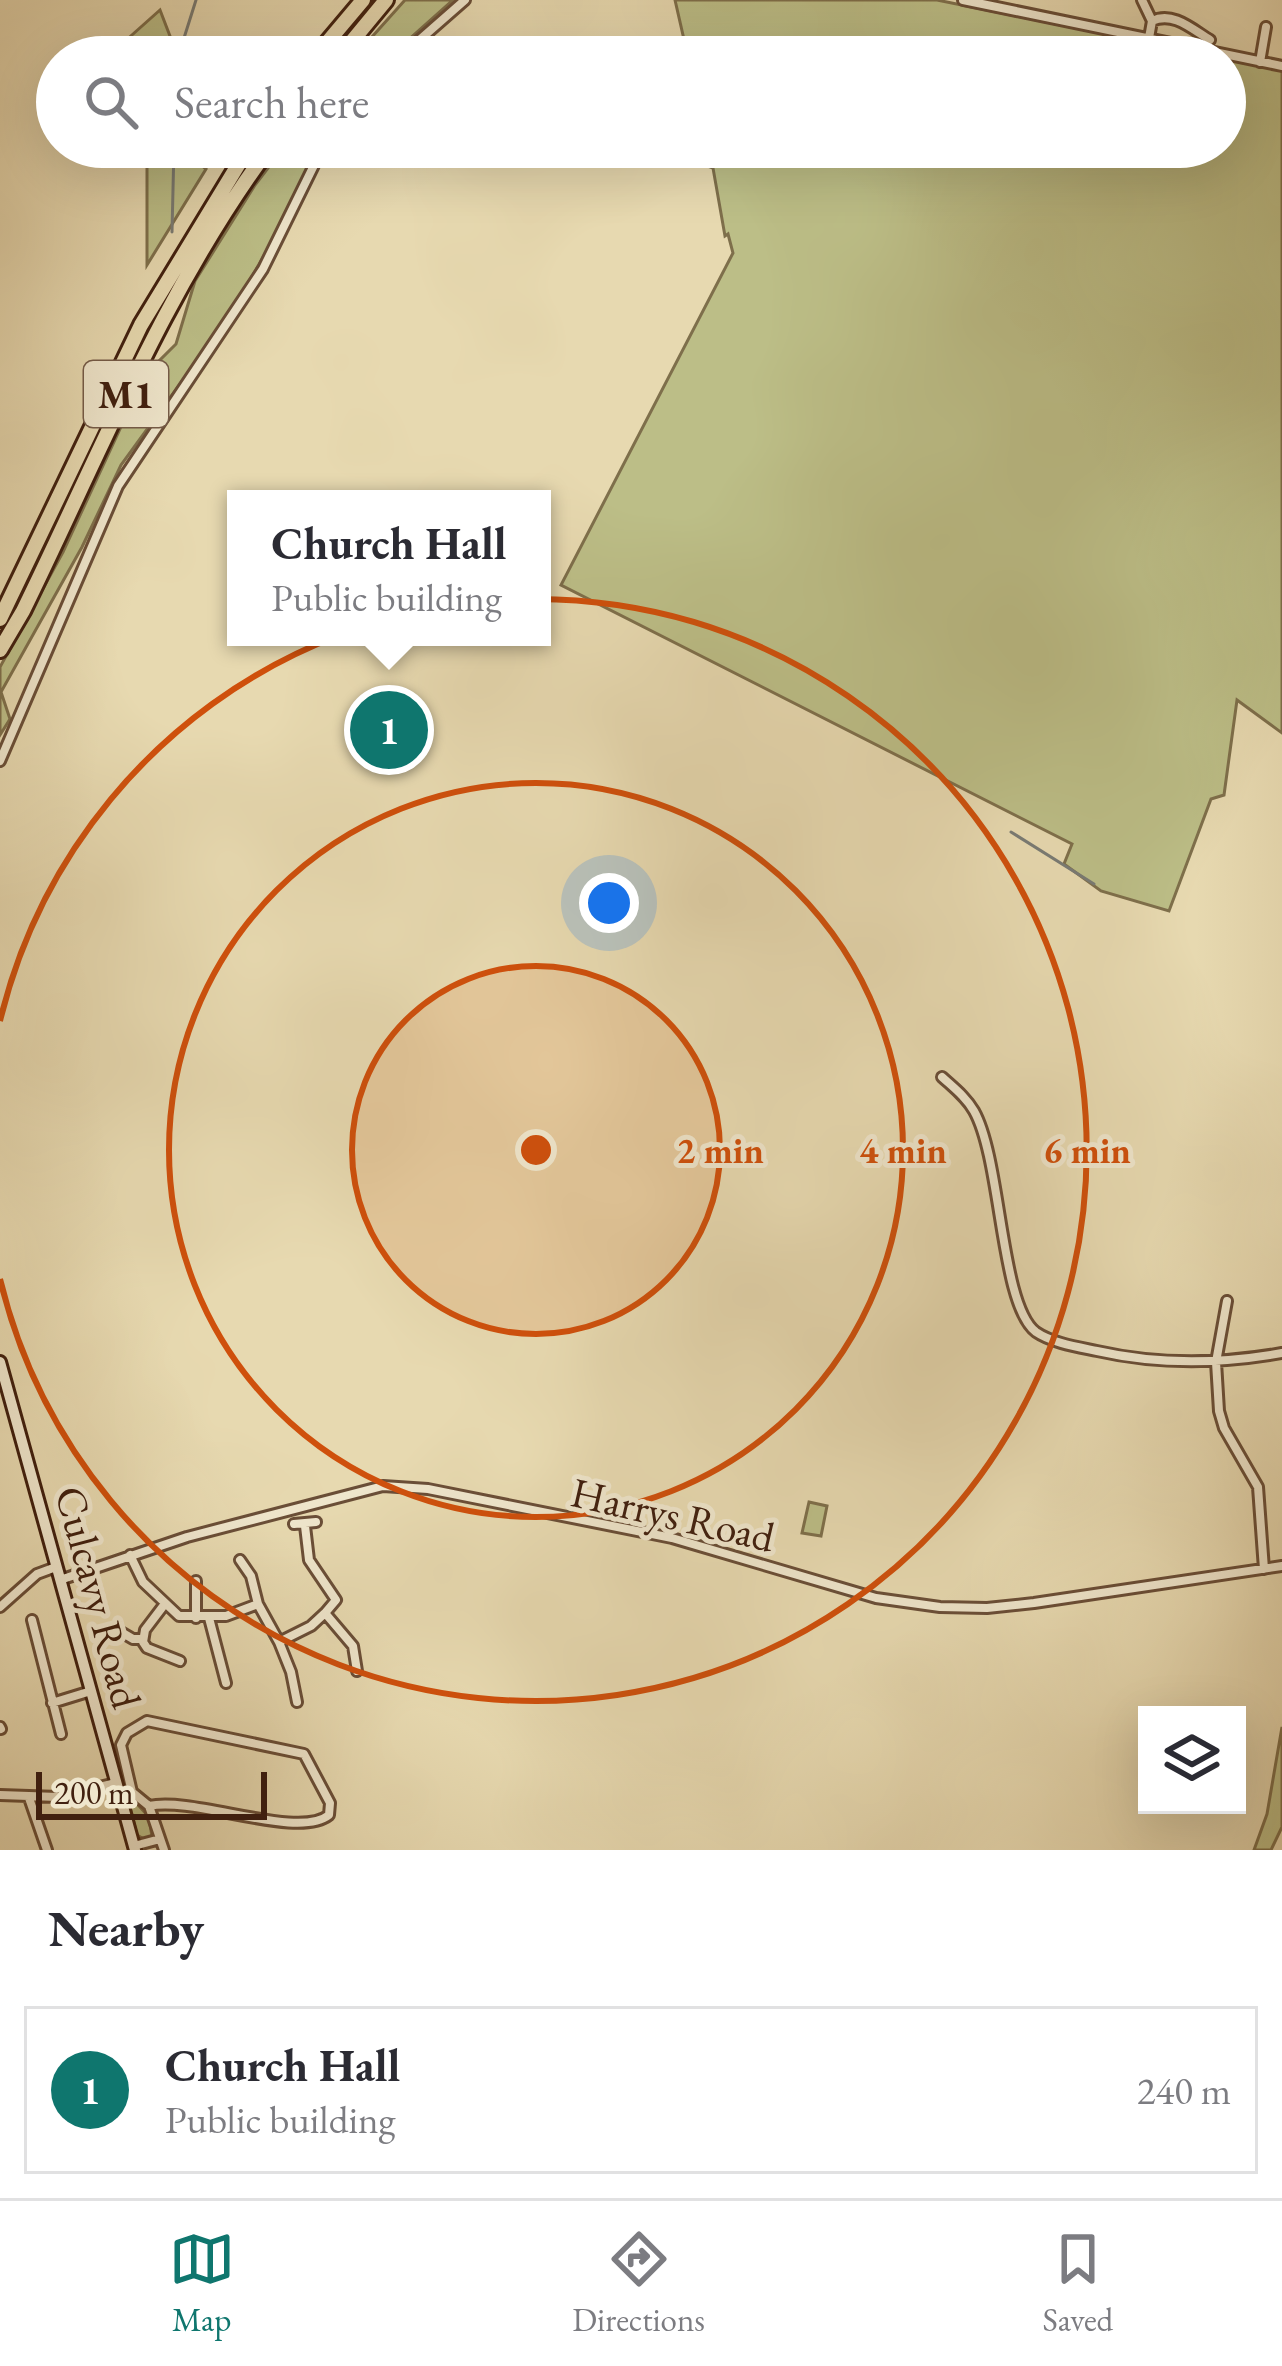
<!DOCTYPE html>
<html lang="en">
<head>
<meta charset="utf-8">
<style>
	:root { --surface:#fff; --page:#f7f7f7; --text:#2b2b33; --muted:#7c7c81; --line:#e1e1e2; --accent:#0f766e }
	body { margin:0; font-family:"EB Garamond",serif; background:var(--page); color:var(--text) }
	.controls { position:absolute; right:36px; bottom:36px; display:grid; overflow:hidden; border-radius:0px; box-shadow:0 12px 48px #0002 }
	.controls button { width:108px; height:108px; display:grid; place-items:center; padding:0; border:0; border-bottom:3px solid var(--line); background:var(--surface); color:var(--text); font:60px sans-serif }
	.scale { position:absolute; left:36px; bottom:30px; width:231px; box-sizing:border-box; padding-left:12px; border:6px solid #41200f; border-top:0; font-size:33px; line-height:42px; white-space:nowrap; color:#41200f; -webkit-text-stroke:9px #efe6cc; paint-order:stroke }
	.you { position:absolute; left:609px; top:903px; width:42px; height:42px; margin:-30px; border:9px solid #fff; border-radius:50%; background:#1a73e8; box-shadow:0 0 0 18px #1a73e833 }
	.badge { display:grid; place-items:center; width:78px; height:78px; border-radius:50%; background:var(--accent); color:#fff; font-size:39px; font-weight:700 }
	.pin { position:absolute; translate:-50% -50%; border:6px solid #fff; box-shadow:0 3px 12px #0006 }
	.popup { position:absolute; left:227px; top:490px; width:324px; height:156px; box-sizing:border-box; display:grid; place-content:center; border-radius:0px; background:var(--surface); filter:drop-shadow(0 3px 9px #0005); font-size:39px; white-space:nowrap; color:var(--muted) }
	.popup b { font-size:45px; color:var(--text) }
	.popup::after { content:''; position:absolute; left:50%; top:100%; margin-left:-24px; border:24px solid transparent; border-top-color:var(--surface) }
	.list { margin:0; padding:0; list-style:none }
	h2 { display:flex; justify-content:space-between; align-items:center; height:156px; margin:0; padding:0 48px; font-size:51px }
	h2 small { font-size:39px; font-weight:400; color:var(--muted) }
	.list li { display:grid; grid-template-columns:78px 1fr auto; gap:36px; align-items:center; box-sizing:border-box; height:168px; margin:0 24px 24px; padding:0 24px; border:3px solid var(--line); border-radius:0px }
	.list b { display:block; font-size:45px; white-space:nowrap }
	.list p { margin:0; font-size:39px; white-space:nowrap; color:var(--muted) }
	.list em { font-size:39px; font-style:normal; color:var(--muted) }
	.icon { flex:none; width:66px; height:66px; fill:none; stroke:currentColor; stroke-width:2; stroke-linecap:round; stroke-linejoin:round }
	.map { position:relative; flex:none; width:1282px; height:1850px; overflow:hidden }
	.search { position:absolute; background:var(--surface); box-shadow:0 12px 48px #0002; left:36px; right:36px; top:36px; height:132px; display:flex; align-items:center; gap:30px; box-sizing:border-box; padding:0 42px; border-radius:66px; color:var(--muted); font-size:45px }
	.sheet { height:348px; background:var(--surface) }
	nav { display:flex; justify-content:space-around; align-items:center; box-sizing:border-box; height:168px; border-top:3px solid var(--line); background:var(--surface); font-size:33px; color:var(--muted) }
	nav a { display:grid; justify-items:center; gap:6px }
	nav .on { color:var(--accent) }
	.map>svg:first-child { display:block }
	.green { fill:#bcbe87; stroke:#7e6f4b; stroke-width:3 }
	.lines { fill:none; stroke-linecap:round; stroke-linejoin:round }
	.stream { stroke:#797b74; stroke-width:3 }
	.street-casing { stroke:#6a4e37; stroke-width:14 }
	.secondary-casing { stroke:#41200f; stroke-width:16 }
	.highway-casing { stroke:#41200f; stroke-width:20 }
	.street { stroke:#efe6cc; stroke-width:8 }
	.secondary { stroke:#efe6cc; stroke-width:10 }
	.highway { stroke:#e7d9b0; stroke-width:14 }
	.ring { fill:none; stroke:#cf500c; stroke-width:6 }
	.labels { text-anchor:middle; stroke-width:10; stroke-linejoin:round; paint-order:stroke }
	.shield { fill:#efe6cc; stroke:#755b48; stroke-width:3 }
	.shield-label { font-size:39px; font-weight:bold; fill:#41200f }
	.street-label { font-size:42px; fill:#41200f; stroke:#efe6cc }
	.centre { fill:#cf500c; stroke:#efe6cc; stroke-width:6 }
	.ring-label { font-size:36px; text-anchor:middle; font-weight:bold; fill:#cf500c; stroke:#efe6cc; stroke-width:10; stroke-linejoin:round; paint-order:stroke }
</style>
</head>
<body>
<div class="map">
<svg width="1282" height="1850" viewBox="0 0 1282 1850">
	<rect width="100%" height="100%" fill="#e7d9b0"/>
	<filter id="stains"><feTurbulence type="fractalNoise" baseFrequency=".00167" numOctaves="4"/><feColorMatrix values="0 0 0 0 .2 0 0 0 0 .09 0 0 0 0 .02 0 0 0 .5 -.17"/></filter>
	<radialGradient id="worn" r=".72"><stop offset=".6" stop-color="#630" stop-opacity="0"/><stop offset="1" stop-color="#630" stop-opacity=".3"/></radialGradient>
	<!-- green -->
	<path class="green" d="M405,0H453L389,57H354Z
		M675,0H937L1218,57H688Z
		M160,10L178,57H117L114,51Z
		M1225,58L1282,70V733L1237,700L1224,795L1211,799L1169,911L1101,891L1064,864L1072,844L561,585L733,253L728,234L725,236L713,168L656,147H1225Z
		M147,147H180L206,169L147,265Z
		M284,147H319L286,218L226,321L121,465L82,547L1,692L10,719L0,735V667L63,552L125,418L159,361L176,344L195,281L255,185Z
		M809,1502L827,1506L821,1536L802,1533Z
		M1282,1727V1827L1271,1850H1254L1267,1814Z
		M119,1762L128,1794L149,1817L152,1837L144,1839L137,1835Z"/>
	<g class="lines">
		<!-- stream -->
		<path class="stream" d="M178,57L196,0
			M172,232L174,147
			M1011,832L1094,884"/>
		<!-- street casing -->
		<g class="street-casing">
			<path id="street" d="M963,0L1282,66
				M1142,0L1152,21L1149,38
				M1152,21C1173,11 1192,29 1210,40
				M400,57L465,0
				M1260,62L1266,27
				M0,761L118,486L263,269L323,147
				M942,1077C954,1088 966,1097 974,1111C1002,1161 1000,1305 1036,1332C1052,1343 1078,1347 1097,1351C1159,1365 1220,1364 1282,1353
				M1227,1301L1216,1362L1219,1411L1224,1428L1258,1487L1264,1569
				M294,1524L316,1522
				M305,1526L309,1560L336,1600L325,1613
				M130,1555L143,1582L179,1616H226L258,1604L279,1642L311,1626L325,1613L353,1646L357,1671
				M240,1560L251,1576L258,1604
				M60,1580L187,1537L383,1486L428,1489L672,1538L876,1598L940,1607L987,1608L1034,1603L1282,1566
				M196,1581V1618
				M164,1605L145,1630L143,1642L147,1648L180,1661
				M0,1607L37,1574L56,1567
				M209,1618L226,1683
				M32,1620L61,1734
				M121,1632L133,1639H142
				M279,1642L291,1672L297,1702
				M52,1703L91,1691
				M0,1727L1,1729
				M0,1795L58,1797L116,1783
				M29,1798L47,1850
				M149,1806C194,1796 298,1840 329,1815L330,1803L304,1754L147,1721L127,1733L121,1745L132,1792L149,1806L164,1850
				M134,1846L160,1839"/>
		</g>
		<!-- secondary casing -->
		<g class="secondary-casing">
			<path id="secondary" d="M0,1362L135,1850"/>
		</g>
		<!-- highway casing -->
		<g class="highway-casing">
			<path id="highway" d="M315,57L363,0
				M339,57L386,0
				M0,619L141,325L249,147
				M0,650L23,611C100,454 165,288 270,147"/>
		</g>
		<!-- street -->
		<use href="#street" class="street"/>
		<!-- secondary -->
		<use href="#secondary" class="secondary"/>
		<!-- highway -->
		<use href="#highway" class="highway"/>
	</g>
	<!-- distance rings -->
	<circle cx="536" cy="1150" r="184" fill="#cf500c" fill-opacity=".12"/>
	<g class="ring">
		<circle cx="536" cy="1150" r="184"/>
		<circle cx="536" cy="1150" r="367"/>
		<path d="M0 1021A551 551 0 1 1 0 1279"/>
	</g>
	<g class="labels">
		<!-- shield labels -->
		<rect class="shield" x="84" y="361" width="84" height="66" rx="9"/>
		<g class="shield-label">
			<text x="126" y="408">M1</text>
		</g>
		<!-- street labels -->
		<g class="street-label">
			<text transform="translate(673 1514) rotate(13)" y="15">Harrys Road</text>
			<text transform="translate(99 1597) rotate(75)" y="15">Culcavy Road</text>
		</g>
	</g>
	<circle cx="536" cy="1150" r="18" class="centre"/>
	<g class="ring-label">
		<text x="720" y="1163">2 min</text>
		<text x="903" y="1163">4 min</text>
		<text x="1087" y="1163">6 min</text>
	</g>
	<rect width="100%" height="100%" filter="url(#stains)"/>
	<rect width="100%" height="100%" fill="url(#worn)"/>
</svg>
<div class="controls">
<button><svg class="icon" aria-label="layers" viewBox="0 0 24 24"><path d="M12 4l9 5-9 5-9-5zM3 14l9 5 9-5"/></svg></button>
</div>
<div class="scale">200 m</div>
<div class="you"></div>
<div class="pin badge" style="left:389px;top:730px">1</div>
<div class="popup"><b>Church Hall</b>Public building</div>
<div class="search"><svg class="icon" aria-label="search" viewBox="0 0 24 24"><circle cx="10" cy="10" r="6"/><path d="M15 15l6 6"/></svg>Search here</div>
</div>
<section class="sheet">
<h2>Nearby<small></small></h2>
<ul class="list">
<li><span class="badge">1</span><div><b>Church Hall</b><p>Public building</p></div><em>240 m</em></li>
</ul>
</section>
<nav>
<a class="on"><svg class="icon" aria-label="map" viewBox="0 0 24 24"><path d="M3 6l6-2 6 2 6-2v14l-6 2-6-2-6 2zM9 4v14M15 6v14"/></svg>Map</a>
<a><svg class="icon" aria-label="directions" viewBox="0 0 24 24"><path d="M12 3l9 9-9 9-9-9zM9 14v-3h6M13 9l2 2-2 2"/></svg>Directions</a>
<a><svg class="icon" aria-label="saved" viewBox="0 0 24 24"><path d="M7 4h10v16l-5-4-5 4z"/></svg>Saved</a>
</nav>
</body>
</html>
